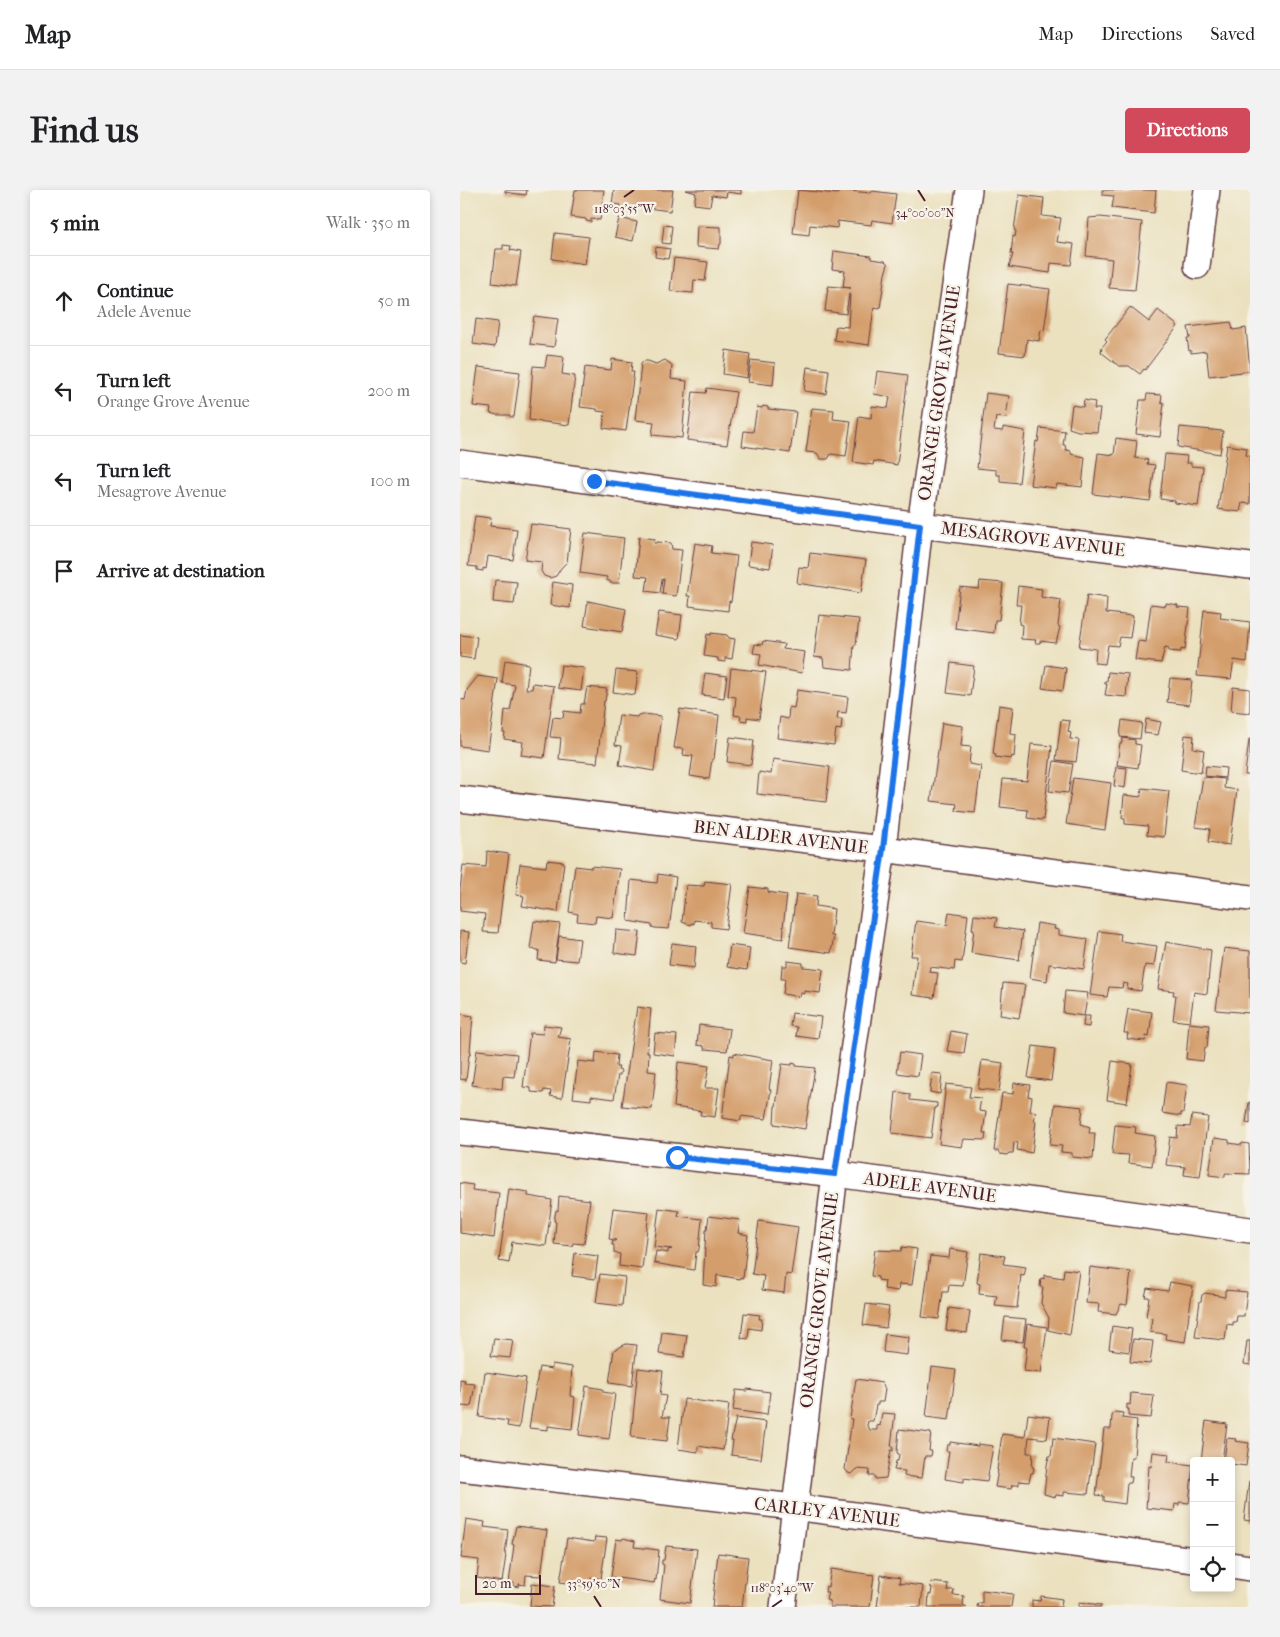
<!DOCTYPE html>
<html lang="en">
<head>
<meta charset="utf-8">
<style>
	:root { --surface:#fff; --page:#f2f2f2; --text:#202124; --muted:#757577; --line:#e0e0e0; --accent:#d1495b }
	body { margin:0; font-family:"IM FELL French Canon",serif; background:var(--page); color:var(--text) }
	.controls { position:absolute; right:15px; bottom:15px; display:grid; overflow:hidden; border-radius:5px; box-shadow:0 2px 8px #0003 }
	.controls button { width:45px; height:45px; display:grid; place-items:center; padding:0; border:0; border-bottom:1px solid var(--line); background:var(--surface); color:var(--text); font:25px sans-serif }
	.scale { position:absolute; left:15px; bottom:12px; width:66px; box-sizing:border-box; padding-left:5px; border:2px solid #4a1f2b; border-top:0; font-size:14px; line-height:18px; white-space:nowrap; color:#4a1f2b; -webkit-text-stroke:4px #f7f3e8; paint-order:stroke }
	.stop { position:absolute; width:15px; height:15px; margin:-11px; border:4px solid #1a73e8; border-radius:50%; background:#fff }
	.stop.end { background:#1a73e8; border-color:#fff; box-shadow:0 1px 5px #0008 }
	.list { margin:0; padding:0; list-style:none }
	h2 { display:flex; justify-content:space-between; align-items:center; height:65px; margin:0; padding:0 20px; font-size:21px }
	h2 small { font-size:16px; font-weight:400; color:var(--muted) }
	.list li { display:grid; grid-template-columns:32px 1fr auto; gap:15px; align-items:center; box-sizing:border-box; height:90px; padding:0 20px; border-top:1px solid var(--line) }
	.list b { display:block; font-size:19px; white-space:nowrap }
	.list p { margin:0; font-size:16px; white-space:nowrap; color:var(--muted) }
	.list em { font-size:16px; font-style:normal; color:var(--muted) }
	.icon { flex:none; width:28px; height:28px; fill:none; stroke:currentColor; stroke-width:2; stroke-linecap:round; stroke-linejoin:round }
	.map { position:relative; flex:none; width:790px; height:1417px; overflow:hidden; border-radius:5px }
	header { display:flex; align-items:center; gap:30px; box-sizing:border-box; height:70px; padding:0 25px; background:var(--surface); border-bottom:1px solid var(--line) }
	header strong { font-size:24px }
	nav { display:flex; gap:28px; margin-inline-start:auto; font-size:18px }
	.intro { display:flex; align-items:center; justify-content:space-between; box-sizing:border-box; height:120px; padding:0 30px }
	h1 { margin:0; font-size:35px }
	.button { padding:12px 22px; border-radius:5px; background:var(--accent); color:#fff; font-size:18px; font-weight:700 }
	main { display:flex; gap:30px; padding:0 30px }
	aside { flex:1; background:var(--surface); border-radius:5px; box-shadow:0 2px 8px #0003 }
	.map>svg:first-child { display:block }
	.building { fill:#d49e6c }
	.lines { fill:none; stroke-linecap:round; stroke-linejoin:round }
	.street-casing { stroke:#623c41; stroke-width:28 }
	.street { stroke:#fff; stroke-width:25 }
	.route { stroke:#1a73e8; stroke-width:6 }
	.ticks { fill:none; stroke:#4a1f2b; stroke-width:2 }
	.labels { text-anchor:middle; stroke-width:4.5; stroke-linejoin:round; paint-order:stroke }
	.street-label { font-size:18px; fill:#4a1f2b; stroke:#f7f3e8 }
	.ticks-label { font-size:12px; text-anchor:middle; fill:#4a1f2b; stroke:#f7f3e8; stroke-width:4.5; stroke-linejoin:round; paint-order:stroke }
</style>
</head>
<body>
<header>
<strong>Map</strong>
<nav><a>Map</a><a>Directions</a><a>Saved</a></nav>
</header>
<div class="intro"><h1>Find us</h1><a class="button">Directions</a></div>
<main>
<aside>
<h2>5 min<small>Walk · 350 m</small></h2>
<ul class="list">
<li><svg class="icon" aria-label="ahead" viewBox="0 0 24 24"><path d="M12 20V5M6 11l6-6 6 6"/></svg><div><b>Continue</b><p>Adele Avenue</p></div><em>50 m</em></li>
<li><svg class="icon" aria-label="left" viewBox="0 0 24 24"><path d="M17 20v-9H6M10 6l-5 5 5 5"/></svg><div><b>Turn left</b><p>Orange Grove Avenue</p></div><em>200 m</em></li>
<li><svg class="icon" aria-label="left" viewBox="0 0 24 24"><path d="M17 20v-9H6M10 6l-5 5 5 5"/></svg><div><b>Turn left</b><p>Mesagrove Avenue</p></div><em>100 m</em></li>
<li><svg class="icon" aria-label="arrive" viewBox="0 0 24 24"><path d="M6 21V4h12l-3 4 3 4H6"/></svg><div><b>Arrive at destination</b></div></li>
</ul>
</aside>
<div class="map">
<svg width="790" height="1417" viewBox="0 0 790 1417">
	<rect width="100%" height="100%" fill="#f7f3e8"/>
	<filter id="ink" filterUnits="userSpaceOnUse"><feTurbulence type="fractalNoise" baseFrequency=".02" numOctaves="2"/><feDisplacementMap in="SourceGraphic" scale="10" xChannelSelector="R" yChannelSelector="G"/><feConvolveMatrix kernelMatrix="1 2 1 2 8 2 1 2 1" color-interpolation-filters="sRGB"/></filter>
	<filter id="wash" filterUnits="userSpaceOnUse"><feTurbulence type="fractalNoise" baseFrequency=".0096" numOctaves="4" result="noise"/><feDisplacementMap in="SourceGraphic" scale="20" xChannelSelector="R" yChannelSelector="G"/><feGaussianBlur stdDeviation="1.12" result="paint"/><feColorMatrix in="noise" values="0 0 0 0 0 0 0 0 0 0 0 0 0 0 0 0 0 1.4 0 .05"/><feComposite in="paint" operator="in"/></filter>
	<g filter="url(#wash)">
		<rect width="100%" height="100%" fill="#ebe1bf"/>
		<g id="blocks">
			<!-- building -->
			<path class="building" d="M45,0H67L66,5L45,2Z
				M115,0H144L140,30L131,29V32L126,31V29L111,27Z
				M154,0H213L210,21L172,16L171,21L160,19L161,15L152,14Z
				M226,0H281V4L267,2L266,7L252,5L250,16L234,14L236,3Z
				M338,0L378,4L379,0L411,3L412,1L436,4L432,33L412,30L411,35L378,31L377,38L350,35L349,45L333,43Z
				M642,0H696L694,23L652,18L654,6L642,5Z
				M559,5L584,8L582,26L601,28L597,52L614,54L611,75L591,73L590,83L549,77L553,64H551L553,46L555,47L556,41L554,40Z
				M640,27L682,32L675,100L649,98L652,69L626,66L629,28Z
				M159,28L177,32L173,51L155,47Z
				M204,35L212,36L210,54L202,53Z
				M237,36L261,37V54H260L259,59L236,57Z
				M95,43L129,47L125,74L92,69Z
				M43,55L51,56L50,60L61,62L56,96L32,93L36,59H43Z
				M196,57L210,59L208,69L195,67Z
				M374,61L411,66V69L425,71L428,74L425,84L420,118L414,117L409,155L374,150L376,136L388,137L390,104H389L386,124L365,121L368,96L391,98L383,97L385,81L372,79Z
				M214,68L248,72L245,91L234,90L233,103L210,101Z
				M548,94L590,99L584,141L581,140L579,151L567,149L565,166L539,163Z
				M670,117L689,132L698,120L718,136L685,180L684,179L680,184L669,176H659L641,162L642,157L647,151L645,149Z
				M74,126L98,129L94,157L70,154Z
				M16,129L38,132L35,157L13,154Z
				M771,132L773,140L786,138L790,181L749,186L746,161L731,163V160L729,161L727,148H730L728,137Z
				M266,160L290,164L287,188L263,184Z
				M87,165L104,167L102,184L115,186L109,235L69,230L73,176L85,177Z
				M152,169L172,172L171,182H174L166,241L143,238L145,222L137,221V219L120,217L125,177L151,180Z
				M205,170L212,175L211,189L227,191L222,248L192,245L194,232L175,230L181,174L184,171H188L196,174Z
				M291,170L315,173L313,195L288,192Z
				M18,177L60,182L54,227H50V225H37L30,223L31,218L13,216Z
				M347,177L369,180L366,204L344,201Z
				M417,181L448,185L437,275L414,271L413,275L393,272L399,226L411,228L412,216L428,218L430,207L414,204Z
				M247,198L276,202L267,255L227,250L233,202L246,203Z
				M526,203L549,206L546,228L536,227L534,240L543,241V237L565,241L559,293L540,291V285H536V280L517,278Z
				M687,204L702,205L701,212L704,213L700,247L676,244L680,210H686Z
				M624,210L635,212L634,219H640L637,242L618,241L609,238L612,215L623,217Z
				M303,216L308,217V219L336,222L330,263L282,256L284,241L293,242L297,217L302,218Z
				M352,218L374,220L373,229L391,231L386,266L371,264L368,269H361L357,263L346,262Z
				M720,237L763,241L760,264L718,257Z
				M580,238L605,241L603,255H605L606,260L611,261V264L615,265L625,267L622,297L597,294L596,298L570,295L576,251L578,252Z
				M656,248L677,251L675,268L688,270L687,274L695,275L690,311L633,304L638,263L654,265Z
				M767,255L787,258L786,265L790,266V314L782,313L780,322L758,319Z
				M705,264L727,266L726,273H731V276L743,277L738,316L715,313V311L700,309Z
				M15,326L31,328L30,336L57,339L53,370L28,366L26,379L23,378V381L17,380V377L8,376Z
				M71,334L111,339L107,372L101,378L96,386L90,388L84,386L81,381L82,372L65,370Z
				M125,343L164,348L159,393H150V391L146,390L147,387L120,383Z
				M179,347L195,349L194,353H196L197,352L211,353L212,359L222,360L216,406L202,404L204,389H202L200,403L186,401L188,387L175,386Z
				M291,352L313,355L310,378L288,375Z
				M235,353L252,356L251,363L277,366L271,412L269,411L268,421L229,416L230,406H227Z
				M350,363L406,370L401,403L337,393L339,377L348,378Z
				M35,390L57,392L54,414L33,412Z
				M520,391L543,393L539,430H535L534,443L495,438L500,397L519,399Z
				M93,392L112,395L110,418L90,415Z
				M558,396L582,399L581,407L601,410L598,436L600,437L596,453L580,451V453H575L576,450L561,449L562,435L559,434L561,415H556Z
				M627,405L647,408L646,423L673,426L670,448L660,447L658,456L648,455L645,474L635,473L636,459L619,457Z
				M128,411L166,419L162,442L124,436Z
				M706,413L718,415L717,417L730,418L725,460L721,459V462L709,461V458L705,457L701,473L675,470L678,451L686,452L691,414L706,416Z
				M744,420L761,422L760,428L790,432L787,472L774,470L771,489L737,486Z
				M199,422L222,425L219,449L195,445Z
				M359,425L399,429L396,455H394L392,480L364,477L363,468L354,467Z
				M251,443L267,445L269,448L275,449L272,469L265,468V472L258,471V468L244,466L247,444L251,445Z
				M0,445L17,447L14,469L0,467Z
				M303,451L324,454L323,459L345,462L342,483L299,475L301,464L293,463L295,454L302,455Z
				M45,470L69,474L66,499H72L73,493L94,496L84,568L61,565L63,552L44,549L45,543H43L45,520L50,521L55,495L42,493Z
				M491,473L514,476L510,506L487,503Z
				M101,475L124,478L121,501L98,498Z
				M586,475L606,478L603,501L582,498Z
				M271,478L306,482L299,529L287,527V531L280,530L281,526L274,525L276,507L268,506Z
				M156,480L178,482L175,505L153,502Z
				M648,482L668,484L666,507L645,505L647,494H645V491H647Z
				M245,483L267,486L264,508L242,505Z
				M18,486L38,489L28,560L0,556V509L5,510L7,500Z
				M710,488L732,490L729,515L707,512Z
				M127,497L147,499L145,511H144L137,573L99,569L101,548L90,547L93,527L103,528L104,521L120,523L121,514H124Z
				M773,497L790,499V523L771,521Z
				M337,500L388,507L386,523L378,522L377,529H382L381,540L376,539L374,555L317,548L320,527L328,529L329,517L334,518Z
				M539,515L553,517L550,543L556,544L554,567L552,566L551,569L535,567L536,565L533,564Z
				M220,519L259,525L254,569H252L249,589L230,586L233,566L223,565L224,559L214,558Z
				M183,524L201,526L194,581L159,575L162,556L155,555L159,525L177,527L178,525Z
				M686,529L701,532L698,545L684,543Z
				M601,530L610,531L608,542L611,543L610,549L619,550L616,572L596,570Z
				M662,530L682,533L680,549L660,547Z
				M482,533L503,536L501,556L511,557L509,574L521,576L515,623L496,621L497,614L471,611Z
				M725,545L734,546L733,558L744,560L741,583L721,580Z
				M270,547L294,550L291,575L267,572Z
				M663,548L675,550V554L681,555L678,578L657,575L660,553H662Z
				M789,549H790V585H785Z
				M571,554L592,556L583,630H581L567,628L568,620L540,617L543,589L567,591Z
				M313,569L370,577L366,612L297,604L299,582L311,584Z
				M594,571L613,574L608,603L589,601Z
				M746,576L766,578L765,588L745,586Z
				M656,577L667,578L665,598L654,596Z
				M743,587L765,589L764,598L777,600L770,655L748,652L750,639L735,637Z
				M613,588L651,593L645,640L606,634Z
				M682,598L709,601L704,647L687,645L688,636L665,634V628H662L664,605L681,607Z
				M27,661L49,664L46,685H45L38,743L23,742L25,724L0,721V699L3,675L26,677Z
				M87,670L104,672L98,722L62,716L64,706L56,705L60,674L86,677Z
				M115,676L131,678V676L160,679L153,728L136,726L135,733L117,731L118,724L109,722Z
				M198,684L216,687L209,739L195,738L192,737V735L168,731L171,690L197,693Z
				M245,691L272,694L266,739L251,737V732L234,730V734L231,733V735L222,732L226,695L244,696Z
				M290,697L308,699V702L327,705L323,737L324,738L323,749L283,743Z
				M336,704L357,706L356,716L374,719L371,746H374L371,763L329,757Z
				M489,722L508,725L502,772L495,771L494,780L470,777L469,782L478,783L474,808L452,805L457,766H451L456,731L487,735Z
				M514,725L537,728L535,737L563,741L559,770L511,763L514,739H512Z
				M74,731L100,734L95,772L78,770L79,760L70,759Z
				M577,733L595,736L594,739L599,740V745L628,749L624,779L589,774L587,791L570,788Z
				M156,740L180,742L177,766L154,763Z
				M0,741L9,742L5,773L0,772Z
				M639,741L661,744L660,751L697,756L694,776L685,775L681,801L667,799L668,794L663,793L662,798L649,797L647,807L630,805Z
				M99,746L120,749L117,771L96,769Z
				M706,752L751,760L747,804L734,802L730,832L713,830L716,805H713L714,801L698,799Z
				M212,753L236,756L234,778L209,775Z
				M270,755L290,758L287,780L267,777Z
				M764,758L790,761V823L756,820Z
				M327,771L343,773V777L363,779L360,803L344,801V804L341,803L340,807L323,804L325,789H321L322,776H327Z
				M543,793L565,795L559,828L540,825Z
				M605,801L628,803L624,826H630L629,837L623,836L624,826L603,823Z
				M177,817L191,819L187,862H189L188,881L196,882L192,919L162,916Z
				M668,819L692,822L689,847L686,846L685,851L667,849L668,843H664Z
				M332,823L361,827L358,849L336,846L337,837L330,836Z
				M0,824L13,826L10,861H11L10,865H9L6,890L0,889Z
				M729,833L749,835L747,858L745,857L743,871L726,869Z
				M84,835L101,837L98,847L111,849L102,908L90,906L91,901L84,900L83,903L71,902V898L63,897L70,843L83,844Z
				M239,835L270,839L267,861L244,859V856L237,855Z
				M491,841L507,844L504,863L487,861Z
				M195,843L217,845L215,866L193,863Z
				M573,856L595,859L591,891L568,888Z
				M17,860L57,864L54,887L43,886L42,899L12,895Z
				M136,862L157,865L156,877H159L158,880L161,881L160,885H158L154,909L131,906V910L113,908L118,871L135,873Z
				M440,862L461,865L458,886L437,883Z
				M274,863L313,870L309,899L311,900L306,929L281,926V931L262,928L270,865L274,866Z
				M522,870L543,873L539,901L518,899Z
				M652,871L672,874L667,913L647,910Z
				M218,872L249,876L245,898H259L255,927L240,925L241,921L214,917Z
				M332,873L336,874V876L355,878L345,939L314,934L315,916H316L322,874L332,875Z
				M472,883L482,884L480,904L470,902Z
				M706,892L727,895L723,923H721V926L702,923Z
				M554,893L570,895L568,906L572,907L570,921L576,922L574,931H576L572,963L557,960L558,953L554,952L553,963H549L547,965L540,964L538,961H534L542,903L553,904Z
				M486,894L511,897L509,907L521,908L519,921L526,922L523,943H526L525,950L504,949L502,957L479,954Z
				M436,902L450,904V910L477,913V917H475L471,948L432,943Z
				M789,912H790V934L786,933Z
				M595,914L623,917L621,934L630,937L629,943H635L633,969L612,967V963L601,962L602,956L590,955Z
				M732,925L748,927L740,987L724,985L725,977L706,975L710,947L717,948L718,936L730,937Z
				M655,935L676,937L675,943L695,946L692,976L668,973L669,965L652,964Z
				M754,948L769,950V953L782,955V953L789,954L790,984L765,983V987L749,985Z
				M0,993L13,995L12,1000L39,1003L34,1048L0,1043Z
				M49,999L68,1002V1006L92,1010L86,1056L52,1052L49,1073L39,1071Z
				M99,1006L130,1010L124,1054L113,1053L112,1056L94,1054L96,1032L94,1031L96,1020L98,1021Z
				M153,1018L189,1022L182,1079L159,1076L160,1064L154,1063V1055H152L153,1051H155L156,1050L149,1049Z
				M199,1018L219,1021L218,1026L242,1029L239,1059L238,1062H236L234,1080L194,1073L196,1061L208,1063V1060L212,1059L194,1057Z
				M249,1026L280,1030L278,1043L288,1045L283,1088L280,1087V1089L257,1085L256,1097L243,1095L246,1039H247Z
				M299,1031L338,1037L331,1085L326,1084L324,1103L302,1100L304,1086L292,1084Z
				M442,1057L457,1059L452,1095L439,1094L438,1101L424,1099L425,1091L418,1090V1087L411,1086L415,1060L441,1061Z
				M490,1059L508,1062L503,1096L489,1095L488,1102H483L479,1129L462,1127L470,1066L489,1068Z
				M115,1063L138,1066L135,1089L112,1086Z
				M521,1063L545,1066L543,1074L566,1077L564,1086L561,1085L557,1118L535,1116L537,1106L519,1104L520,1094L517,1093Z
				M630,1077L671,1082L667,1115L661,1114L656,1124L638,1122L639,1114L626,1113Z
				M604,1079L619,1081L610,1145L588,1140L589,1128L581,1113L583,1097H580L581,1088L584,1089V1085L603,1088Z
				M140,1084L165,1087L162,1116L136,1113Z
				M710,1092L733,1096L725,1152L705,1149L706,1144L690,1142L692,1128L686,1127L689,1107H685L687,1098L708,1101Z
				M765,1100L787,1102L784,1126H777L776,1132H773V1135L767,1134L765,1150L735,1147L740,1111H741L742,1105L745,1103L758,1105V1106L765,1107Z
				M406,1114L429,1117L426,1138L403,1135Z
				M489,1118L510,1121L507,1143L486,1140Z
				M284,1123L300,1125L299,1129H302L301,1140L289,1138L288,1149L281,1148Z
				M545,1127L566,1129L563,1152L542,1150Z
				M567,1134L587,1137L581,1183L564,1181L567,1157H564Z
				M652,1136L672,1139L669,1162L649,1159Z
				M202,1142L227,1145L224,1167L199,1164Z
				M425,1144L449,1147L447,1165L423,1162Z
				M34,1148L53,1150L50,1168L31,1166Z
				M673,1149L693,1151L690,1174L670,1172Z
				M787,1151H790V1175L784,1174Z
				M166,1154L177,1155L172,1196L149,1193L154,1160Z
				M92,1174L112,1177L110,1206L115,1207L112,1239L88,1236V1240L69,1238L79,1177L92,1179Z
				M472,1177L496,1180L489,1230L466,1227Z
				M178,1178L203,1181L200,1205L206,1206L202,1227H210L207,1251L171,1247Z
				M25,1182L66,1188L59,1238L47,1236L48,1231L19,1227Z
				M0,1189L5,1190L4,1193L15,1194L11,1217L2,1216L0,1219Z
				M396,1189L422,1193L425,1199L423,1212H418V1215H416L413,1231H408L407,1236L410,1240H417V1235L420,1236L422,1223L435,1224L431,1256H433V1261L431,1260L426,1288L415,1289V1286H409L410,1280L397,1279L392,1284L388,1283L385,1279L392,1229H390Z
				M126,1196L143,1199V1202L155,1204L149,1249L119,1245Z
				M287,1199L310,1202L307,1225L273,1220L276,1200L287,1201Z
				M671,1203L694,1205L691,1228L668,1226L669,1219H667V1214L670,1215Z
				M224,1209L269,1215L263,1260L238,1256V1262L218,1259Z
				M655,1222L663,1223L662,1228L677,1230L674,1267H671L669,1287H672L671,1293H667L665,1314L644,1311V1306L636,1305L644,1239H651L652,1226Z
				M568,1224L590,1227L587,1249L569,1247L567,1263H573L572,1277L574,1278L573,1283H571L569,1292L559,1291V1295H552L551,1299L535,1297L538,1280H537L542,1244L565,1247Z
				M276,1228L306,1232L301,1269L271,1265L273,1250H271Z
				M746,1231L767,1234L762,1271H741Z
				M439,1239L471,1243L469,1261H472L471,1266H465L462,1288L444,1286L445,1281L434,1280L436,1271H438L439,1264L437,1263Z
				M593,1248L635,1254L628,1304L604,1302V1306L596,1305L595,1307L584,1304L587,1275L589,1266H591Z
				M767,1248L776,1249L775,1251L789,1253L786,1276L771,1274V1271H764Z
				M490,1252L518,1256V1254L533,1256L527,1291L504,1288V1292L485,1289L489,1261H486L487,1255H490Z
				M693,1262L709,1264L708,1272L733,1275L729,1313L719,1312V1315L715,1314L714,1321L686,1318L689,1276L691,1277Z
				M789,1291H790V1331L784,1330Z
				M6,1329L25,1332L24,1337L48,1340L45,1365H46L42,1392L17,1388L19,1370L1,1368Z
				M56,1336L87,1340L81,1386L66,1385L65,1395L59,1394V1397L54,1396V1393H49L54,1355L52,1354Z
				M135,1347L147,1348L141,1389L131,1388L130,1396L100,1392L107,1348L134,1352Z
				M163,1348L175,1351L174,1357L199,1360L196,1390L195,1389L194,1393L151,1387L156,1349L162,1350Z
				M206,1356L237,1359L230,1413L200,1409L204,1375L202,1374V1370H204Z
				M258,1363L288,1367L282,1417H252Z
				M371,1379L414,1385L410,1417H370V1411L366,1410L368,1402H365L366,1396L368,1397Z
				M421,1385L440,1388L439,1393L463,1396L461,1417H417Z
				M471,1392L488,1394L487,1400H494L493,1405L504,1406L503,1415L507,1417H468L469,1404L471,1405L472,1397H470Z
				M72,1393L95,1396L92,1417L70,1416Z
				M522,1400L553,1404L551,1417H517L518,1413H522Z
				M581,1406L602,1409L601,1417H572V1410L580,1411Z
				M619,1412L641,1415V1417H619Z"/>
		</g>
	</g>
	<g filter="url(#ink)">
		<use href="#blocks" fill-opacity="0" stroke="#623c41" stroke-width="1"/>
		<g class="lines">
			<!-- street casing -->
			<g class="street-casing">
				<path id="street" d="M737,76L747,0
					M0,273L460,335L790,376
					M0,609L423,659L790,708
					M0,942L375,984L790,1040
					M0,1278L334,1317L734,1370
					M771,1375L790,1378
					M323,1417L375,984L423,659L460,335L509,0"/>
			</g>
			<!-- street -->
			<use href="#street" class="street"/>
		</g>
	</g>
	<g class="lines" filter="url(#ink)">
		<!-- route -->
		<path class="route" d="M134,291L460,335L423,659L375,984L217,967"/>
	</g>
	<!-- ticks -->
	<path class="ticks" d="M458,0L465,11M164,7L174,0M134,1406L141,1417M312,1417L322,1410"/>
	<g class="labels">
		<!-- street labels -->
		<g class="street-label">
			<text transform="translate(479 203) rotate(-82)" y="6">ORANGE GROVE AVENUE</text>
			<text transform="translate(573 349) rotate(7)" y="6">MESAGROVE AVENUE</text>
			<text transform="translate(321 647) rotate(7)" y="6">BEN ALDER AVENUE</text>
			<text transform="translate(470 997) rotate(8)" y="6">ADELE AVENUE</text>
			<text transform="translate(359 1110) rotate(-83)" y="6">ORANGE GROVE AVENUE</text>
			<text transform="translate(367 1322) rotate(7)" y="6">CARLEY AVENUE</text>
		</g>
	</g>
	<g class="ticks-label">
		<text x="164" y="23">118°03'55"W</text>
		<text x="465" y="27">34°00'00"N</text>
		<text x="134" y="1398">33°59'50"N</text>
		<text x="322" y="1402">118°03'40"W</text>
	</g>
</svg>
<div class="controls">
<button>+</button>
<button>−</button>
<button><svg class="icon" aria-label="locate" viewBox="0 0 24 24"><circle cx="12" cy="12" r="6"/><path d="M12 2v4M12 18v4M2 12h4M18 12h4"/></svg></button>
</div>
<div class="scale">20 m</div>
<div class="stop" style="left:217px;top:967px"></div>
<div class="stop end" style="left:134px;top:291px"></div>
</div>
</main>
</body>
</html>
